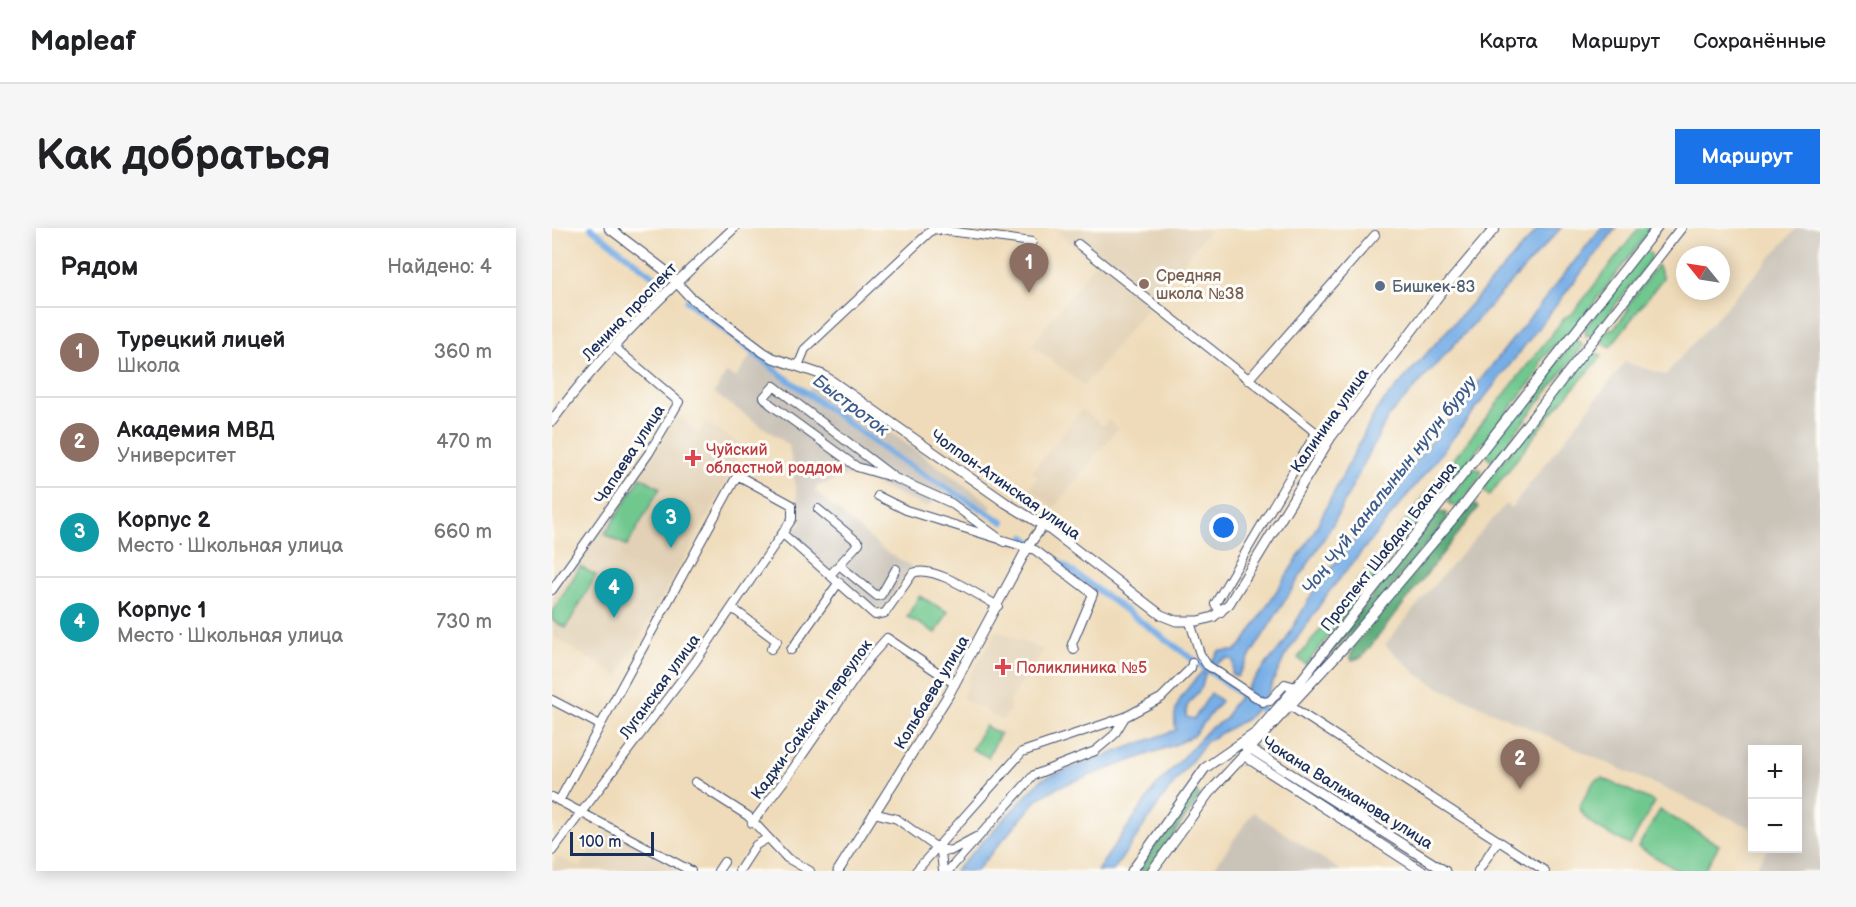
<!DOCTYPE html>
<html lang="ru">
<head>
<meta charset="utf-8">
<style>
	:root { --surface:#fff; --page:#f6f6f6; --text:#202124; --muted:#757577; --line:#e0e0e0; --accent:#1a73e8 }
	body { margin:0; font-family:"Balsamiq Sans",sans-serif; background:var(--page); color:var(--text) }
	.controls { position:absolute; right:18px; bottom:18px; display:grid; overflow:hidden; border-radius:0px; box-shadow:0 3px 15px #0003 }
	.controls button { width:54px; height:54px; display:grid; place-items:center; padding:0; border:0; border-bottom:2px solid var(--line); background:var(--surface); color:var(--text); font:30px sans-serif }
	.compass { position:absolute; left:1124px; top:18px; width:54px; height:54px; border-radius:50%; background:var(--surface); box-shadow:0 3px 15px #0003; rotate:300deg }
	.scale { position:absolute; left:18px; bottom:15px; width:84px; box-sizing:border-box; padding-left:6px; border:3px solid #1b2f5e; border-top:0; font-size:16px; line-height:21px; white-space:nowrap; color:#1b2f5e; -webkit-text-stroke:4px #fdfcf7; paint-order:stroke }
	.you { position:absolute; left:672px; top:300px; width:21px; height:21px; margin:-15px; border:4px solid #fff; border-radius:50%; background:#1a73e8; box-shadow:0 0 0 9px #1a73e833 }
	.badge { display:grid; place-items:center; width:39px; height:39px; border-radius:50%; background:var(--accent); color:#fff; font-size:20px; font-weight:700 }
	.pin { position:absolute; translate:-50% -50px; filter:drop-shadow(0 2px 3px #0008) }
	.pin::after { content:''; position:absolute; top:32px; width:21px; height:18px; background:inherit; clip-path:polygon(0 0,100% 0,50% 100%) }
	.list { margin:0; padding:0; list-style:none }
	h2 { display:flex; justify-content:space-between; align-items:center; height:78px; margin:0; padding:0 24px; font-size:26px }
	h2 small { font-size:20px; font-weight:400; color:var(--muted) }
	.list li { display:grid; grid-template-columns:39px 1fr auto; gap:18px; align-items:center; box-sizing:border-box; height:90px; padding:0 24px; border-top:2px solid var(--line) }
	.list b { display:block; font-size:22px; white-space:nowrap }
	.list p { margin:0; font-size:20px; white-space:nowrap; color:var(--muted) }
	.list em { font-size:20px; font-style:normal; color:var(--muted) }
	.map { position:relative; flex:none; width:1268px; height:643px; overflow:hidden; border-radius:0px }
	header { display:flex; align-items:center; gap:36px; box-sizing:border-box; height:84px; padding:0 30px; background:var(--surface); border-bottom:2px solid var(--line) }
	header strong { font-size:28px }
	nav { display:flex; gap:33px; margin-inline-start:auto; font-size:21px }
	.intro { display:flex; align-items:center; justify-content:space-between; box-sizing:border-box; height:144px; padding:0 36px }
	h1 { margin:0; font-size:42px }
	.button { padding:15px 27px; border-radius:0px; background:var(--accent); color:#fff; font-size:21px; font-weight:700 }
	main { display:flex; gap:36px; padding:0 36px }
	aside { flex:1; background:var(--surface); border-radius:0px; box-shadow:0 3px 15px #0003 }
	.map>svg:first-child { display:block }
	.built { fill:#e2d1b6 }
	.industrial { fill:#cac3b8 }
	.green { fill:#6fc88e; stroke:#457c76; stroke-width:1.5 }
	.forest { fill:#5bac79; stroke:#3b6e6c; stroke-width:1.5 }
	.water { fill:#77aee6; stroke:#496ea2; stroke-width:1.5 }
	.lines { fill:none; stroke-linecap:round; stroke-linejoin:round }
	.canal { stroke:#77aee6; stroke-width:6 }
	.minor-casing { stroke:#3b496c; stroke-width:10 }
	.major-casing { stroke:#3b496c; stroke-width:11 }
	.minor { stroke:#fff; stroke-width:8 }
	.major { stroke:#fff; stroke-width:9 }
	.education-dot { fill:#8d6e63; stroke:#fdfcf7; stroke-width:2 }
	.service-dot { fill:#5c6f8a; stroke:#fdfcf7; stroke-width:2 }
	.health-dot { fill:#e0444e; stroke:#fdfcf7; stroke-width:2 }
	.labels { text-anchor:middle; stroke-width:6; stroke-linejoin:round; paint-order:stroke }
	.education-label { font-size:16px; fill:#785e54; stroke:#fdfcf7; text-anchor:start }
	.service-label { font-size:16px; fill:#4e5e75; stroke:#fdfcf7; text-anchor:start }
	.street-label { font-size:16px; fill:#1b2f5e; stroke:#fdfcf7 }
	.health-label { font-size:16px; fill:#be3a42; stroke:#fdfcf7; text-anchor:start }
	.water-label { font-size:18px; font-style:italic; fill:#3b5b8e; stroke:#fdfcf7 }
</style>
</head>
<body>
<header>
<strong>Mapleaf</strong>
<nav><a>Карта</a><a>Маршрут</a><a>Сохранённые</a></nav>
</header>
<div class="intro"><h1>Как добраться</h1><a class="button">Маршрут</a></div>
<main>
<aside>
<h2>Рядом<small>Найдено: 4</small></h2>
<ul class="list">
<li><span class="badge" style="background:#8d6e63">1</span><div><b>Турецкий лицей</b><p>Школа</p></div><em>360 m</em></li>
<li><span class="badge" style="background:#8d6e63">2</span><div><b>Академия МВД</b><p>Университет</p></div><em>470 m</em></li>
<li><span class="badge" style="background:#0f9aa8">3</span><div><b>Корпус 2</b><p>Место · Школьная улица</p></div><em>660 m</em></li>
<li><span class="badge" style="background:#0f9aa8">4</span><div><b>Корпус 1</b><p>Место · Школьная улица</p></div><em>730 m</em></li>
</ul>
</aside>
<div class="map">
<svg width="1268" height="643" viewBox="0 0 1268 643">
	<rect width="100%" height="100%" fill="#fdfcf7"/>
	<filter id="ink" filterUnits="userSpaceOnUse"><feTurbulence type="fractalNoise" baseFrequency=".0167" numOctaves="2"/><feDisplacementMap in="SourceGraphic" scale="12" xChannelSelector="R" yChannelSelector="G"/><feConvolveMatrix kernelMatrix="1 2 1 2 8 2 1 2 1" color-interpolation-filters="sRGB"/></filter>
	<filter id="wash" filterUnits="userSpaceOnUse"><feTurbulence type="fractalNoise" baseFrequency=".008" numOctaves="4" result="noise"/><feDisplacementMap in="SourceGraphic" scale="24" xChannelSelector="R" yChannelSelector="G"/><feGaussianBlur stdDeviation="1.35" result="paint"/><feColorMatrix in="noise" values="0 0 0 0 0 0 0 0 0 0 0 0 0 0 0 0 0 1.4 0 .05"/><feComposite in="paint" operator="in"/></filter>
	<g filter="url(#wash)">
		<rect width="100%" height="100%" fill="#efdbb9"/>
		<!-- built -->
		<path class="built" d="M500,0H659L532,158L480,117L543,35Z
			M530,181L551,198L556,192L566,200L502,280L477,260L486,249L480,244Z
			M126,185L146,207L153,194L192,218L158,284L66,448L0,408V372Z
			M445,403L492,422L457,473L458,482L451,493L411,470L416,451Z
			M55,601L133,643H0V637L6,629L28,639Z"/>
		<!-- industrial -->
		<path class="industrial" d="M1245,0H1268V643H1201L1216,621L1246,620V522H1200V600L888,460L866,447L833,417L874,366L954,276L959,280L1073,134L1113,147Z
			M199,127L327,220L394,263L375,279L305,248L297,247L264,259L263,263L333,323L359,338L333,379L325,381L239,307L250,295L243,281L246,274L237,217L162,165L174,145L184,150Z
			M265,152L440,277L438,283L348,230L256,163Z
			M701,584L789,643H660Z"/>
		<!-- green -->
		<path class="green" d="M1087,0H1100L1017,107L1005,117L1003,116L987,135L989,137L984,148L754,437L746,430L1013,89L1020,86Z
			M1095,23L1099,26V31L1041,106L1034,108L1033,100L1090,25Z
			M1105,37L1111,50L1058,119L1052,116L1048,109L1059,100L1062,101L1077,81L1075,79Z
			M1023,112L1028,114L1031,118L943,230L938,232L935,229V223Z
			M1039,122L1050,128L999,186L937,268L933,264L935,253Z
			M922,240L929,242V248L906,278L899,277L896,273Z
			M89,249L108,260L75,318L53,306Z
			M28,339L44,347L14,400L0,392V385Z
			M367,368L396,384L384,405L355,389Z
			M433,498L448,506L436,529L420,521Z
			M1050,550L1103,574L1078,617C1061,608 1033,597 1027,579L1042,553Z
			M1108,582L1167,617L1152,643H1127L1086,619Z"/>
		<!-- forest -->
		<path class="forest" d="M924,276L926,280L810,429L800,432L798,429L801,419L916,278Z
			M887,284L894,285L895,292L815,388L754,452Z
			M645,563L648,569L596,643H585L641,564Z"/>
		<!-- water -->
		<path class="water" d="M987,0H1009L836,189L781,296L685,449L680,446L682,434L677,430L670,432L653,446L650,459L635,478L634,489L642,491L659,465L669,473L642,507L627,515L504,560L486,571L424,643H403L490,551L624,502C615,468 652,448 667,423H683L692,414L759,309L825,181Z
			M1049,0H1064L880,237L776,365L733,428L714,469L696,490L655,513L613,567L561,643H545L602,561L658,500L674,491L679,479L732,415L764,359Z"/>
		<g class="lines">
			<!-- canal -->
			<path class="canal" d="M39,0L113,57
				M135,73L227,145L343,229L451,294
				M473,309L712,483"/>
		</g>
	</g>
	<g filter="url(#ink)">
		<g class="lines">
			<!-- minor casing -->
			<g class="minor-casing">
				<path id="minor" d="M381,1L480,14
					M526,16L776,214
					M246,138L253,121L382,0
					M696,152L823,7
					M343,250L222,158L212,169L218,176L305,239L343,250L399,275L452,314
					M326,268L354,282L483,322L541,366L520,416L522,422
					M266,281L307,315L279,346
					M231,306L323,387L333,385L361,345C381,336 427,368 446,378
					M287,337L325,368L329,367L344,341
					M0,362L97,225L127,174L61,118
					M180,380L225,413L219,421
					M669,384L663,376L764,205
					M638,394L648,426L655,437L711,474L718,473L733,456L744,459
					M239,422L287,354
					M0,472L48,497
					M738,478L993,643
					M143,554L196,588L235,630L258,643
					M0,569L139,643
					M7,573L187,244
					M322,585L345,591L385,620L389,624L391,643
					M200,595L238,545L318,429L335,410L403,456
					M386,620L398,623L424,609
					M0,623L143,434L240,291V277L185,247
					M166,643L172,634
					M187,643L204,617L216,610
					M364,643L470,524L573,489
					M396,643L482,547L543,523L562,507L573,489L609,470L639,440L640,435
					M926,643L945,614"/>
			</g>
			<!-- major casing -->
			<g class="major-casing">
				<path id="major" d="M57,0L115,44L138,69L211,124L221,130L271,147L454,275L497,301L609,387L624,393H646L661,389L677,376L779,209L894,58L943,0
					M0,193C53,121 117,61 182,0
					M694,520L699,521L893,643
					M691,527L870,643
					M286,643L397,466L477,317L491,297
					M580,643L653,540L705,504L744,459L1105,0
					M600,643L656,566L796,415L905,286L1129,0"/>
			</g>
			<!-- minor -->
			<use href="#minor" class="minor"/>
			<!-- major -->
			<use href="#major" class="major"/>
		</g>
	</g>
	<!-- markers -->
	<circle class="education-dot" cx="592" cy="56" r="6"/>
	<circle class="service-dot" cx="828" cy="58" r="6"/>
	<g class="health-dot">
		<path d="M138 221h6v6h6v6h-6v6h-6v-6h-6v-6h6z"/>
		<path d="M448 430h6v6h6v6h-6v6h-6v-6h-6v-6h6z"/>
	</g>
	<g class="labels">
		<!-- education labels -->
		<g class="education-label">
			<text x="604" y="53">Средняя<tspan x="604" dy="18">школа №38</tspan></text>
		</g>
		<!-- service labels -->
		<g class="service-label">
			<text x="840" y="64">Бишкек-83</text>
		</g>
		<!-- street labels -->
		<g class="street-label">
			<text transform="translate(77 83) rotate(-46)" y="6">Ленина проспект</text>
			<text transform="translate(777 192) rotate(-55)" y="6">Калинина улица</text>
			<text transform="translate(77 226) rotate(-57)" y="6">Чапаева улица</text>
			<text transform="translate(454 256) rotate(35)" y="6">Чолпон-Атинская улица</text>
			<text transform="translate(836 318) rotate(-52)" y="6">Проспект Шабдан Баатыра</text>
			<text transform="translate(107 458) rotate(-54)" y="6">Луганская улица</text>
			<text transform="translate(379 464) rotate(-59)" y="6">Кольбаева улица</text>
			<text transform="translate(259 491) rotate(-54)" y="6">Каджи-Сайский переулок</text>
			<text transform="translate(796 564) rotate(32)" y="6">Чокана Валиханова улица</text>
		</g>
		<!-- health labels -->
		<g class="health-label">
			<text x="154" y="227">Чуйский<tspan x="154" dy="18">областной роддом</tspan></text>
			<text x="464" y="445">Поликлиника №5</text>
		</g>
		<!-- water labels -->
		<g class="water-label">
			<text transform="translate(299 177) rotate(37)" y="6">Быстроток</text>
			<text transform="translate(837 257) rotate(-52)" y="6">Чоң Чүй каналынын нугун буруу</text>
		</g>
	</g>
</svg>
<div class="controls">
<button>+</button>
<button>−</button>
</div>
<svg class="compass" viewBox="-18 -18 36 36"><path d="M0-13l5 13h-10z" fill="#e53935"/><path d="M0 13l5-13h-10z" fill="#757577"/></svg>
<div class="scale">100 m</div>
<div class="you"></div>
<div class="pin badge" style="left:477px;top:65px;background:#8d6e63">1</div>
<div class="pin badge" style="left:968px;top:561px;background:#8d6e63">2</div>
<div class="pin badge" style="left:119px;top:320px;background:#0f9aa8">3</div>
<div class="pin badge" style="left:62px;top:390px;background:#0f9aa8">4</div>
</div>
</main>
</body>
</html>
